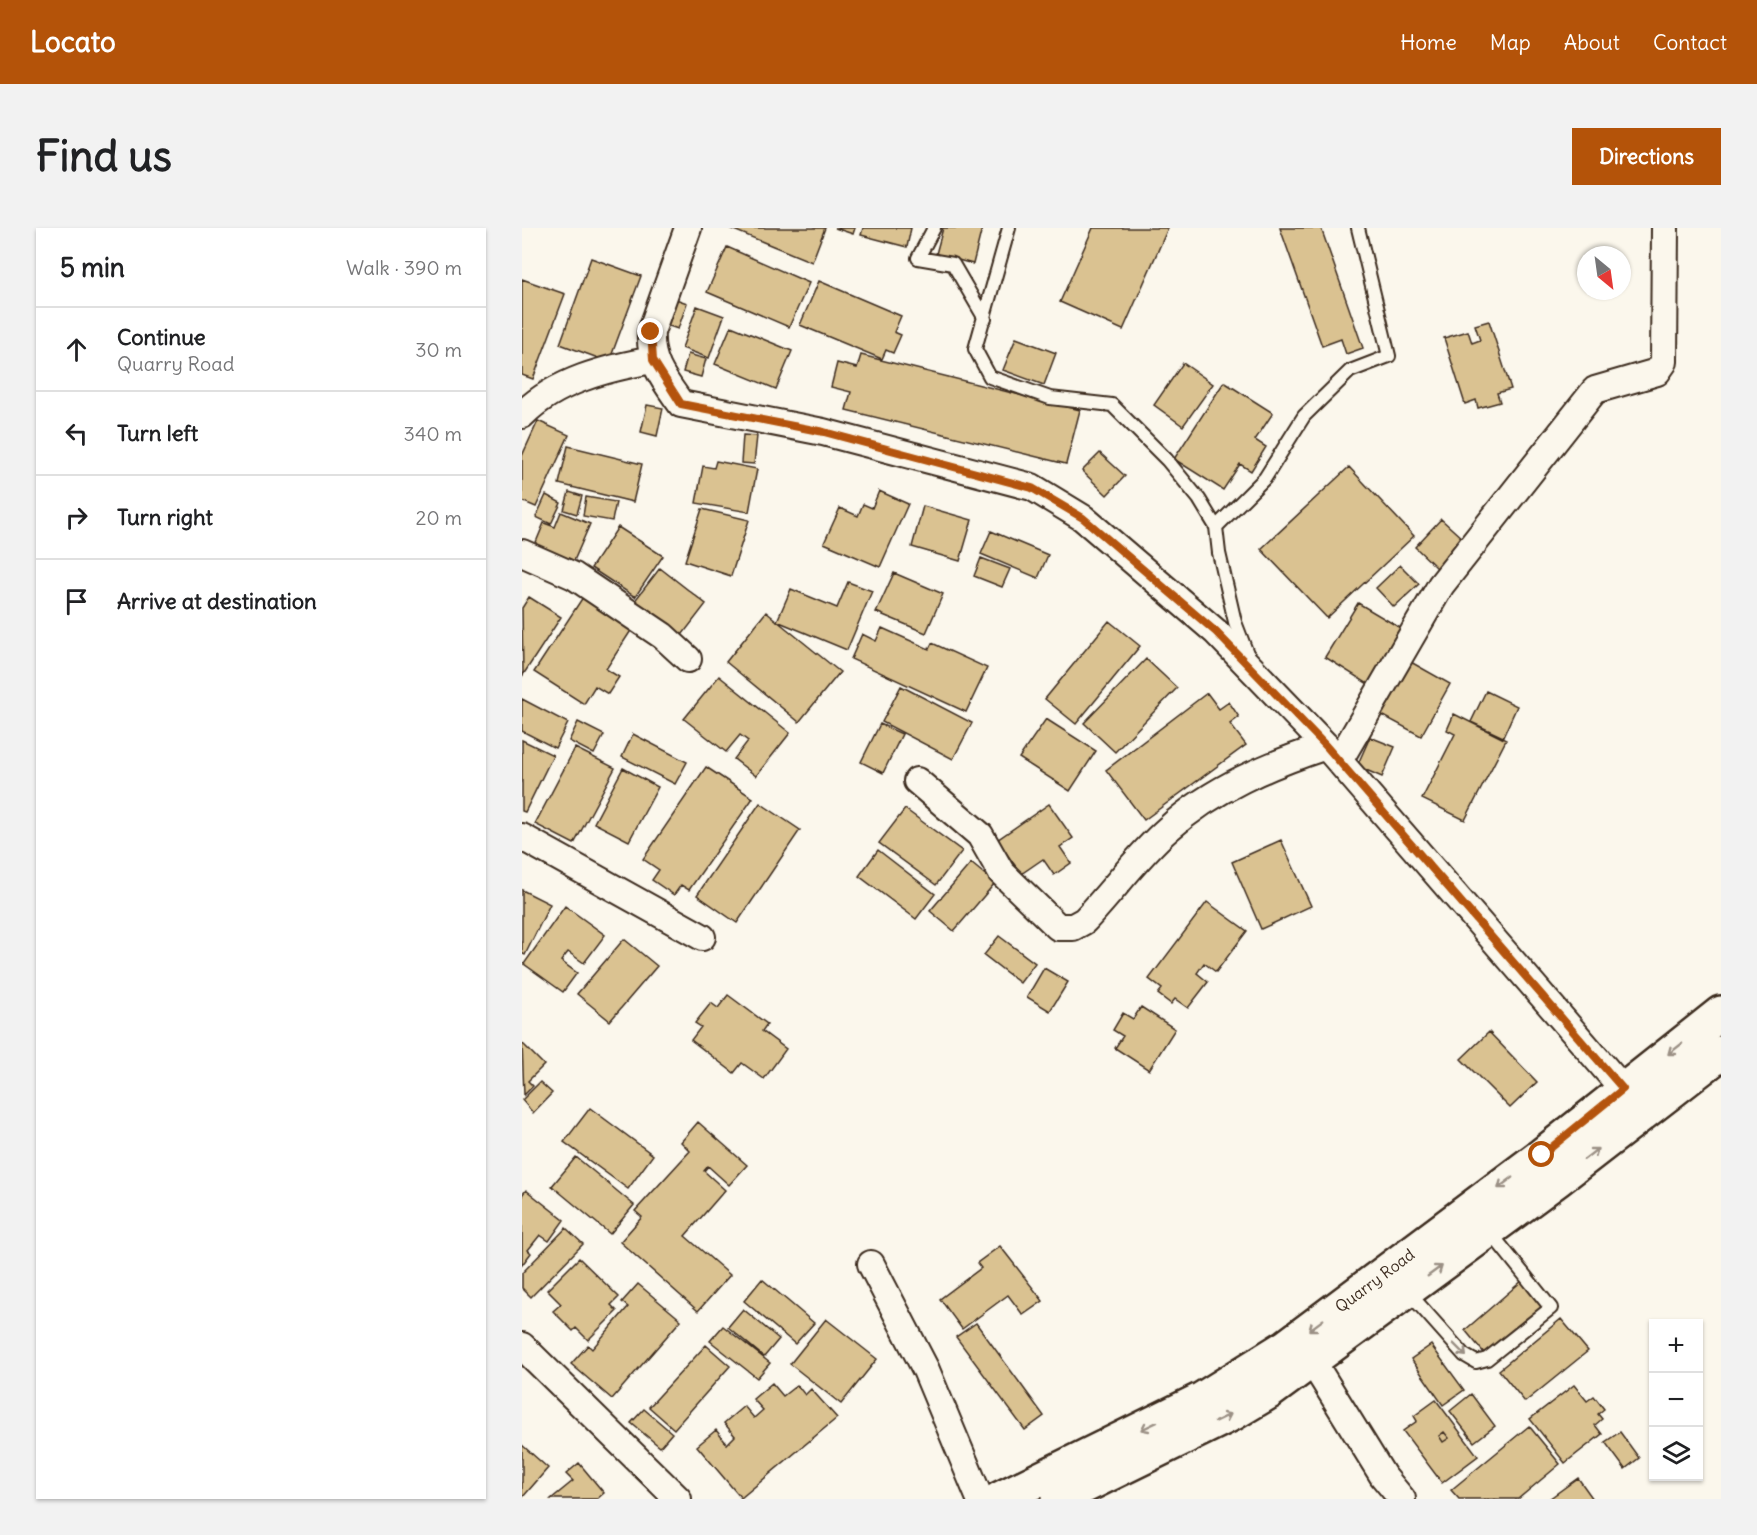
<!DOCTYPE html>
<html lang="en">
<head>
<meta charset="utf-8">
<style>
	:root { --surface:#fff; --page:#f2f2f2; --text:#202124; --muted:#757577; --line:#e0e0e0; --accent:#b45309 }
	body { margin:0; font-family:Delius,sans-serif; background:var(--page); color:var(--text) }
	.controls { position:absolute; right:18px; bottom:18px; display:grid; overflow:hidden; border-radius:0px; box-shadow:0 2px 4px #0004 }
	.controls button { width:54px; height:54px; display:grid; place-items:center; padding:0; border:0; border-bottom:2px solid var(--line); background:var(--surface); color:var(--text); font:30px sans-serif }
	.compass { position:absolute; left:1055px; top:18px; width:54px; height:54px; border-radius:50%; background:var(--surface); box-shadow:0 2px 4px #0004; rotate:151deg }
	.stop { position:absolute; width:18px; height:18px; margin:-14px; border:4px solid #b45309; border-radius:50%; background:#fff }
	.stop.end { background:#b45309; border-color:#fff; box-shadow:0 2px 6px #0008 }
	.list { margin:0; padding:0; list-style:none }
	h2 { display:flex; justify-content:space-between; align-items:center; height:78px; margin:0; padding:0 24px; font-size:26px }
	h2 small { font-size:20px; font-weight:400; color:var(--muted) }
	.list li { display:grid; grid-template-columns:39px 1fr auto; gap:18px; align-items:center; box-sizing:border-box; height:84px; padding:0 24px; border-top:2px solid var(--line) }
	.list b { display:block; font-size:22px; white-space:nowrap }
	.list p { margin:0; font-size:20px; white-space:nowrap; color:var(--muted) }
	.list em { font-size:20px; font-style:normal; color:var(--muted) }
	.icon { flex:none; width:33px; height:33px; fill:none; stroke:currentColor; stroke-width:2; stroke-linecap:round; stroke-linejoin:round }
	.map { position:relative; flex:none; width:1199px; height:1271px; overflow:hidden; border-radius:0px }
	header { display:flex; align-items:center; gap:36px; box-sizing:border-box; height:84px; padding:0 30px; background:var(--accent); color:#fff }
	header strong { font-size:28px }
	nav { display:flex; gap:33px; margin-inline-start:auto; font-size:21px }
	.intro { display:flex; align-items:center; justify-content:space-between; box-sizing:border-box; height:144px; padding:0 36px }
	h1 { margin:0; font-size:42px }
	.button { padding:15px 27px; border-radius:0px; background:var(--accent); color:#fff; font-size:21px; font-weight:700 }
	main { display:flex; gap:36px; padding:0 36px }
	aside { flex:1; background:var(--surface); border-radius:0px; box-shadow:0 2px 4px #0004 }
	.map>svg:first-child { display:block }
	.building { fill:#dac291; stroke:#3b2a1e; stroke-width:1.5; fill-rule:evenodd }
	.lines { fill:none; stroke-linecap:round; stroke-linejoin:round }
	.service-casing { stroke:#3b2a1e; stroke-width:16 }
	.minor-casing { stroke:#3b2a1e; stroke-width:30 }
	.secondary-casing { stroke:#3b2a1e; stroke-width:38 }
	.service { stroke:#fbf7ec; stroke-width:12 }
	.minor { stroke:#fbf7ec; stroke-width:26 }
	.secondary { stroke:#fbf7ec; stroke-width:33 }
	.oneway { stroke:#9b9085 }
	.route { stroke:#b45309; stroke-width:8 }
	.labels { text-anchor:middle; stroke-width:6; stroke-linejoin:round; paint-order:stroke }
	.street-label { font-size:16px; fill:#3b2a1e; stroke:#fbf7ec }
</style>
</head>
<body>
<header>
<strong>Locato</strong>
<nav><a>Home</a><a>Map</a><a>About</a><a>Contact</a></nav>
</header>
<div class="intro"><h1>Find us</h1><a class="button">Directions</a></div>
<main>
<aside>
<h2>5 min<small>Walk · 390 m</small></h2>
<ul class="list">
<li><svg class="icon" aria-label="ahead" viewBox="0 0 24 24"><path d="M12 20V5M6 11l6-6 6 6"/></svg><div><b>Continue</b><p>Quarry Road</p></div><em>30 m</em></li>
<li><svg class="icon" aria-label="left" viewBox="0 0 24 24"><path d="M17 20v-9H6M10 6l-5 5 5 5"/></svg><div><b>Turn left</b></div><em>340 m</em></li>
<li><svg class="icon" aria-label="right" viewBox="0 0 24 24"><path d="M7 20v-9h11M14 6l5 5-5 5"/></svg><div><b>Turn right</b></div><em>20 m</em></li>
<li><svg class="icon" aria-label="arrive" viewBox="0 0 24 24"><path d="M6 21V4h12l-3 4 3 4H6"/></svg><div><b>Arrive at destination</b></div></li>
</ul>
</aside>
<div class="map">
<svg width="1199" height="1271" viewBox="0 0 1199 1271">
	<rect width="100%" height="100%" fill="#fbf7ec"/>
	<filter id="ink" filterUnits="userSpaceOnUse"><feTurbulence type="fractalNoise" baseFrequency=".0167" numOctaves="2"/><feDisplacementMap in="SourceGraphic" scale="12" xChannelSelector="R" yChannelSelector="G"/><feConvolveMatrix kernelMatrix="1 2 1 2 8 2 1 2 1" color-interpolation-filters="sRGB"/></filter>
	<g filter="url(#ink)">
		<!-- building -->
		<path class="building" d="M207,0H303L290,34Z
			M313,0H333L331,6Z
			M341,0H389L385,19L339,7Z
			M421,0H460L451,36L414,26Z
			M571,0H646L601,102L538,74Z
			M758,0H799L841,120L824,126L819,111L800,118Z
			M205,19L287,55L267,99L185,64Z
			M69,30L119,48L87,134L38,116Z
			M0,51L43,66L11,151L0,147Z
			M297,53L379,88L372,104L379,107L371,125L364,122L360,131L278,97Z
			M151,70L165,75L156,101L141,96Z
			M175,78L202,88L187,130L160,120Z
			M967,93L989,161L975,165L978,174L956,180L954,172L943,176L922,110L946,103L950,115L958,112L953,97Z
			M209,98L270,123L254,161L193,136Z
			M494,110L534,125L522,157L481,142Z
			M166,126L184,131L179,149L161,144Z
			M339,127L558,182L544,236L324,182L329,164L309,159L315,135L335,140Z
			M661,135L691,156L661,198L632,177Z
			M702,154L751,185L733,212L744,219L729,243L718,236L701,262L652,231Z
			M125,177L141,180L135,208L119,204Z
			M16,193L47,207L14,279L0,273V228Z
			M221,207L235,208L232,236L219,235Z
			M46,218L120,236L111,274L37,256Z
			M578,225L603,248L585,267L560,243Z
			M194,233L235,241L227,284L174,275L181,238L192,240Z
			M827,239L892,308L805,390L739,321Z
			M357,263L386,276L358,339L302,315L318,280L336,288L341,276L350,280Z
			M47,264L60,268L55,286L42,282Z
			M24,267L39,275L29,296L14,289Z
			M64,269L94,274L90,293L61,288Z
			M401,278L450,292L438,333L390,319Z
			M180,281L227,292L209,348L163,333Z
			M39,284L68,296L51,335L12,319L22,295L33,299Z
			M919,291L941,311L915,340L893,319Z
			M96,299L141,328L113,369L69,340Z
			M469,303L526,327L516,350L459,326Z
			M459,330L488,341L480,359L452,348Z
			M878,337L897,356L872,379L854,360Z
			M138,340L184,376L154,415L108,379Z
			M372,345L421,366L404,405L354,384Z
			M326,354L350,363L325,422L255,393L269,361L315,380Z
			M63,366L112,398L84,441L97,449L86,466L73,458L62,476L12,444Z
			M7,369L39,389L1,447L0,380Z
			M836,375L880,401L846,456L803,429Z
			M244,384L318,444L277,494L204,434Z
			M587,393L618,418L554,496L523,471Z
			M360,400L407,421L410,415L465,440L444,484L329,431L340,406L354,413Z
			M624,431L655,460L593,524L562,495Z
			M887,433L928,456L899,508L858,486Z
			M197,448L268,505L234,548L212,531L226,513L218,507L204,524L162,491Z
			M379,458L450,495L431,531L360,494Z
			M964,463L995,478L981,509L949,494Z
			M685,465L697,481L707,474L717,489L708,496L724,517L622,592L584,542Z
			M0,471L46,495L33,520L0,503Z
			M932,486L984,512L943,592L900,571L933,506L925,502Z
			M524,491L574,523L548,563L497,530Z
			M56,494L82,507L72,526L47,513Z
			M358,496L380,506L361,545L339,534Z
			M111,506L165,534L153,556L100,529Z
			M848,509L873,519L860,549L835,538Z
			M0,512L31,527L3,584L0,583Z
			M53,520L93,540L52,616L13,596Z
			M184,539L231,570L167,662L159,657L152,667L130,652L137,642L121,631Z
			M101,540L136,559L107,613L72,595Z
			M238,575L278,602L215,695L175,667Z
			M527,576L551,610L538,619L549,635L532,647L521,631L499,646L475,612Z
			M383,581L440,623L414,657L357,615Z
			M759,612L789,678L739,701L710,634Z
			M356,622L413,666L394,691L337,648Z
			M449,635L473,655L432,703L408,683Z
			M0,662L28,676L3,727L0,725Z
			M685,674L725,703L694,744L682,735L675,745L686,754L666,780L653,771L649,776L636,766L640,761L627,751Z
			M43,678L83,707L62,735L46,724L39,733L55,745L41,764L2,736Z
			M477,708L513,735L498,755L462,727Z
			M102,711L135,738L88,793L55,766Z
			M522,740L546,754L528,783L505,769Z
			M206,767L245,796L240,803L264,821L242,851L220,835L212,845L169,812L179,799L173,795L189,775L196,780Z
			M619,779L653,801L627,842L593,820L601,808L591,802L601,785L611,791Z
			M967,804L1015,854L988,880L939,831Z
			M0,815L22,837L6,853L11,858L2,867Z
			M18,854L30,865L11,885L0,872Z
			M68,880L131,927L106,961L42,914Z
			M176,894L225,937L207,957L186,938L182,943L203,962L163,1008L208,1047L176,1083L98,1014L120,989L113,983L168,923L159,914Z
			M54,929L112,977L88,1006L30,958Z
			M4,962L42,992L27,1013L18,1007L6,1022L9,1025L0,1037V967Z
			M44,1000L61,1016L9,1069L0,1060V1045Z
			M478,1018L521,1073L501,1087L486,1067L440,1101L418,1071L459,1040L455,1035Z
			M57,1030L97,1069L89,1077L95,1083L66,1112L54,1100L51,1103L31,1083L39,1076L25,1062Z
			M240,1051L292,1095L273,1116L222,1073Z
			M1001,1052L1022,1077L963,1126L943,1102Z
			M116,1056L159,1092L90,1171L49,1136L66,1117L70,1121L106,1079L100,1074Z
			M221,1081L257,1111L242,1129L206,1099Z
			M304,1091L355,1131L319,1176L268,1136Z
			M1039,1091L1066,1123L1003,1174L977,1142Z
			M454,1095L522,1188L503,1202L434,1109Z
			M201,1098L248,1135L235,1150L188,1113Z
			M184,1117L208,1138L152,1201L127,1179Z
			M909,1117L942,1162L921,1177L889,1131Z
			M250,1155L261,1168L275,1157L283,1167L289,1161L315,1190L219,1270L175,1218L194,1202L205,1216L213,1208L202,1195L222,1178L232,1190L241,1182L231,1171Z
			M1052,1157L1065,1173L1072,1168L1082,1181L1076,1186L1080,1191L1073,1197L1080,1206L1043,1235L1008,1191Z
			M949,1166L973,1198L952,1214L928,1183Z
			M914,1172L956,1228L920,1255L881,1203L895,1193L892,1188ZM922,1204L927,1210L921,1214L917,1208Z
			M122,1181L150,1205L138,1219L109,1195Z
			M1007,1198L1038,1236L996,1271H937L929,1262Z
			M922,1204L927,1210L921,1214L917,1208Z
			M1098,1204L1117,1230L1103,1241L1083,1214Z
			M0,1217L26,1240L0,1270Z
			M57,1235L82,1265L75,1271H29L51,1253L44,1246Z
			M1056,1250L1071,1271H1027Z"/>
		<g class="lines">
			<!-- service casing -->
			<g class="service-casing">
				<path id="service" d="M412,0L396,30L431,36L463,91
					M487,0L453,121L468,149L528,170L590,177L645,232L677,271L694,299L697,325L713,394L726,428
					M694,299L743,250L782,188L828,143L867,128L836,0
					M886,1064L942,1127L954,1134L965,1131L1029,1080L968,1004"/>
			</g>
			<!-- minor casing -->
			<g class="minor-casing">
				<path id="minor" d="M166,0L129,104C127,134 142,152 159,176L301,204L510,259L561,290L694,404L804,518L1101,861
					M0,187C33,153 85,140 131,132
					M0,325L52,348L141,408L166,431
					M817,533L919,357L1073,162L1135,144L1142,134L1143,0
					M395,553L458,607L479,644L536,699H551L562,693C591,663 615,628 646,601C691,560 747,537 804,518
					M0,609L180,709
					M349,1036L404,1142L458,1271
					M0,1118L156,1271
					M790,1133L861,1248L880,1271"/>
			</g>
			<!-- secondary casing -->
			<g class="secondary-casing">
				<g id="secondary">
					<path id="s1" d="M477,1271L680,1171L765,1118L1020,927L1199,785"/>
					<path d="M536,1271L710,1186L747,1164L1035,952L1199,825"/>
				</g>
			</g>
			<!-- service -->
			<use href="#service" class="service"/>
			<!-- minor -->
			<use href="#minor" class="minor"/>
			<!-- secondary -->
			<use href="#secondary" class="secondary"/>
		</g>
		<!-- one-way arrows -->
		<defs><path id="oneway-shaft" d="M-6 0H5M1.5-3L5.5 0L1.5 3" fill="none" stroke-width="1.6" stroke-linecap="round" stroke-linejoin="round" transform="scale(1.5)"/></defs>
		<g class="oneway">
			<use href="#oneway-shaft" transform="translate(1153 821) rotate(142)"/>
			<use href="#oneway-shaft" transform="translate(1069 926) rotate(-38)"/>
			<use href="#oneway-shaft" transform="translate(983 955) rotate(143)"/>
			<use href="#oneway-shaft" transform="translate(913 1043) rotate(-36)"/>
			<use href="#oneway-shaft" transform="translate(794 1097) rotate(143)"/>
			<use href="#oneway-shaft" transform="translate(938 1122) rotate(45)"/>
			<use href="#oneway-shaft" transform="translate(701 1190) rotate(-26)"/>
			<use href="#oneway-shaft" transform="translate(627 1198) rotate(154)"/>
		</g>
	</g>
	<g class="lines" filter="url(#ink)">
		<!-- route -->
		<path class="route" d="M129,104L131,132L159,176L302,204L510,260L561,290L694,404L804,518L1101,861L1020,927"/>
	</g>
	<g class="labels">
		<!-- street labels -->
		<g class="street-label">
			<text dy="6" stroke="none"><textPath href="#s1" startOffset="436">Quarry Road</textPath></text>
		</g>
	</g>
</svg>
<div class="controls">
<button>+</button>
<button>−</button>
<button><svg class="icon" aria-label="layers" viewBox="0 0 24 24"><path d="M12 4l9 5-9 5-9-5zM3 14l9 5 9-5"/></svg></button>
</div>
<svg class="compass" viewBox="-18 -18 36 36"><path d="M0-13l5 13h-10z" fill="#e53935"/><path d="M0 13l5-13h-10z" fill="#757577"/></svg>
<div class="stop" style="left:1020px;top:927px"></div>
<div class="stop end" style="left:129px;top:104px"></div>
</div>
</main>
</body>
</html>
